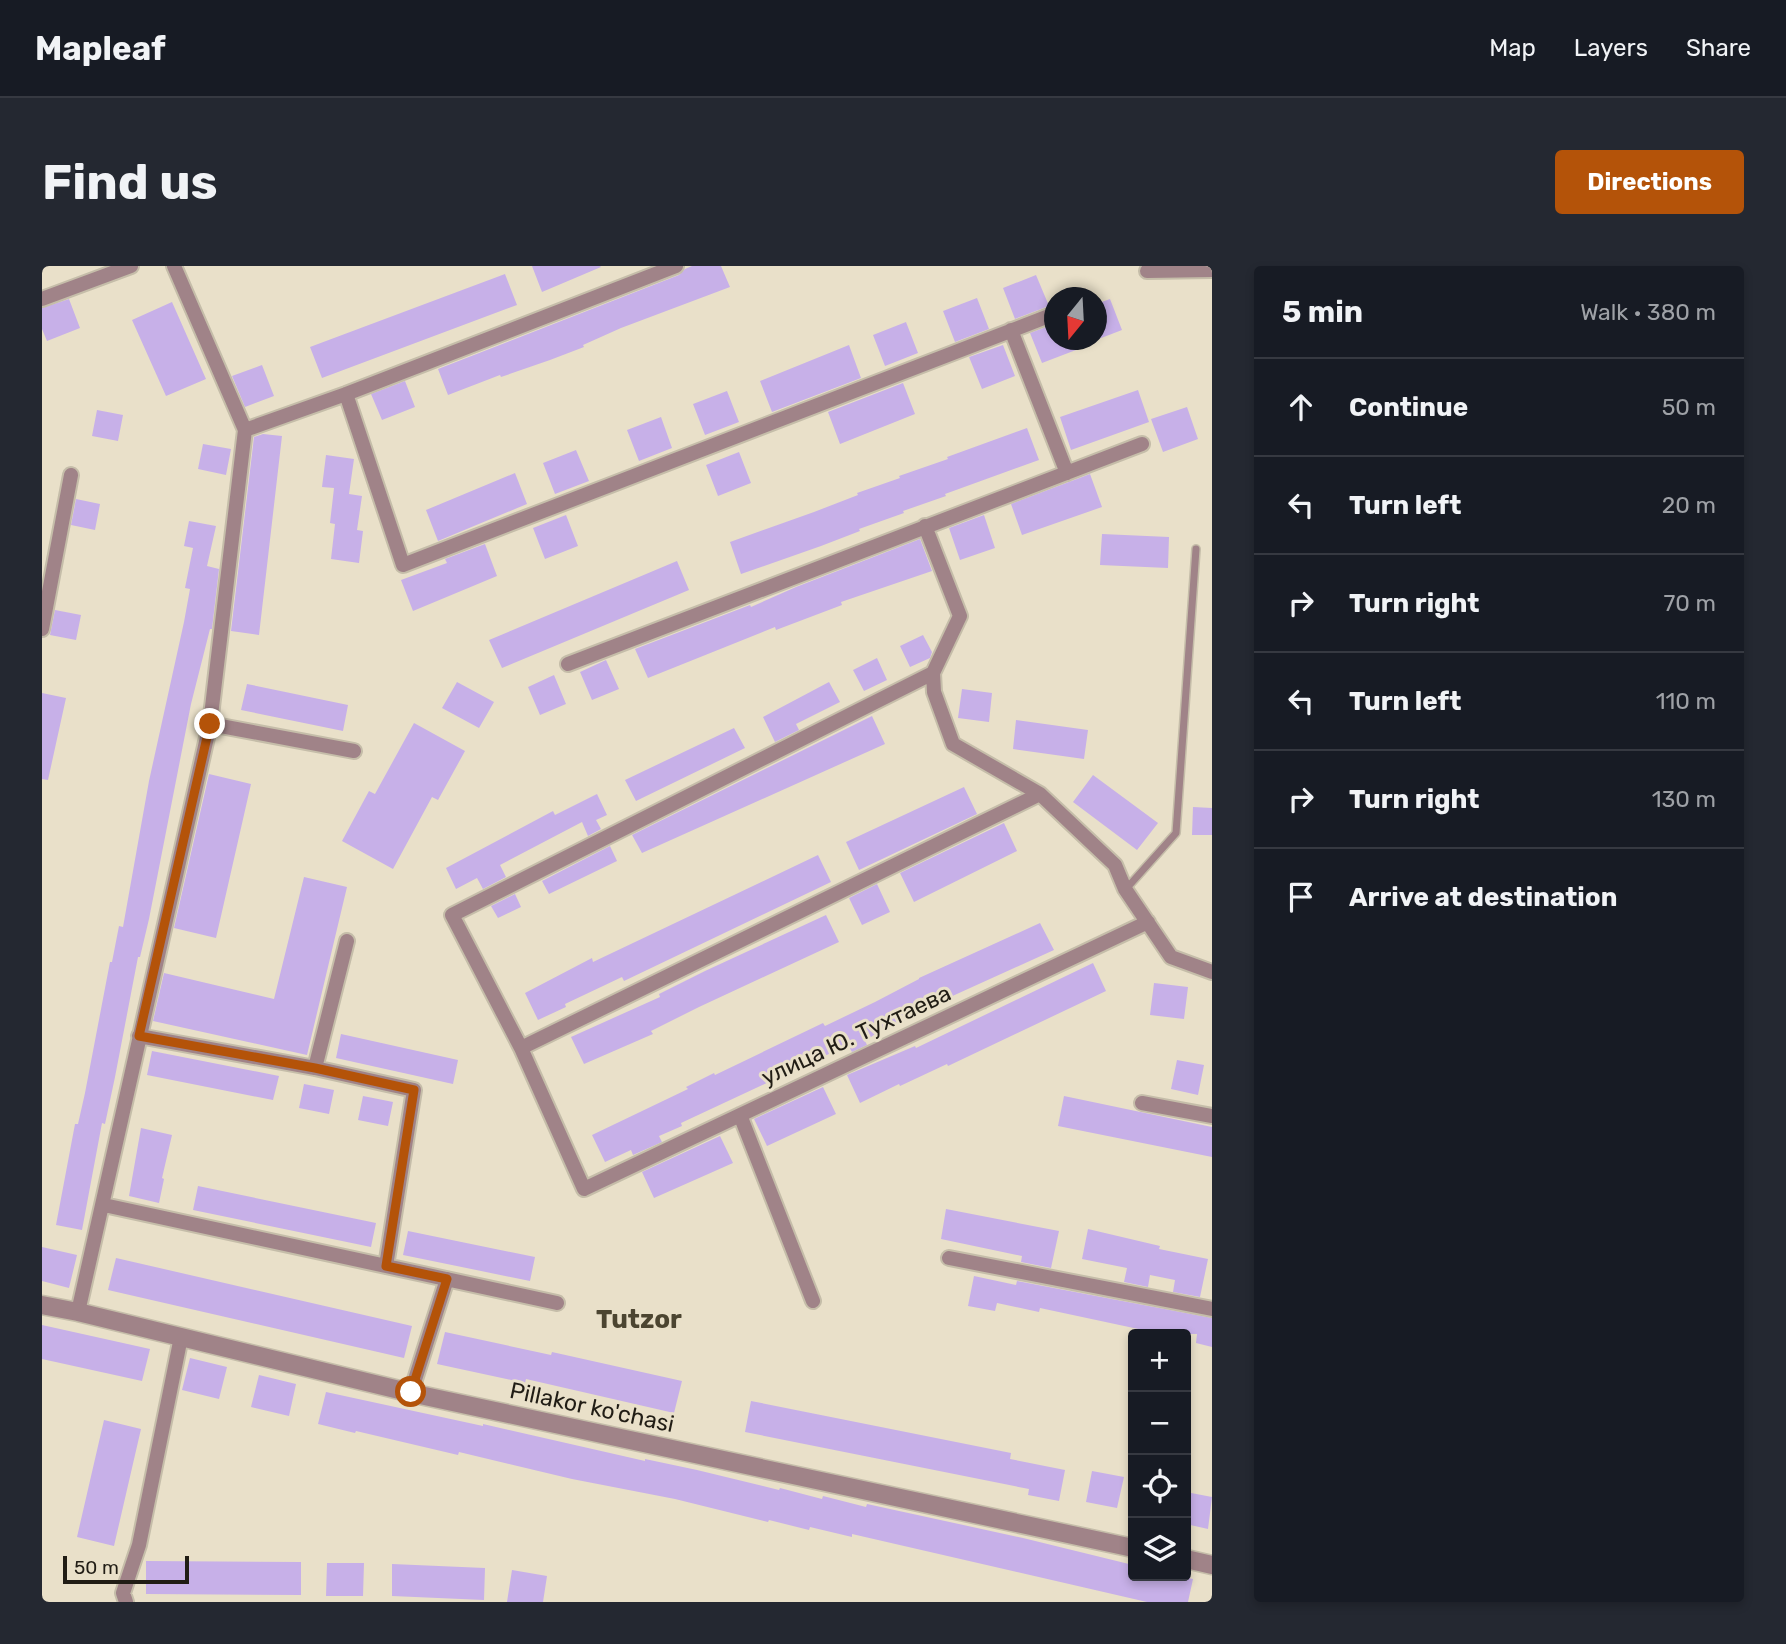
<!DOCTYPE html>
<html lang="en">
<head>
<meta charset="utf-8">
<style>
	:root { --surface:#171b24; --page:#242831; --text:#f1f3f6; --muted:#9ea1a6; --line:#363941; --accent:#b45309 }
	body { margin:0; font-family:Rubik,sans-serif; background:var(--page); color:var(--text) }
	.controls { position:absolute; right:21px; bottom:21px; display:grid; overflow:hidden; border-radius:7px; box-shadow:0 4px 10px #0003 }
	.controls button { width:63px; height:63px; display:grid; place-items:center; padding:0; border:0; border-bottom:2px solid var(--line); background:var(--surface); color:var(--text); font:35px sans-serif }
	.compass { position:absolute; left:1002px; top:21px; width:63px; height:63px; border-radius:50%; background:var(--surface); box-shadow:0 4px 10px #0003; rotate:198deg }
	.scale { position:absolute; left:21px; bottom:18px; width:126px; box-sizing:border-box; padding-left:7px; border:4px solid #211d15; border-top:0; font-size:19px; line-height:24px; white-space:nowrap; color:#211d15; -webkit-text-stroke:5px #e9e0c9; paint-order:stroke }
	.stop { position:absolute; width:21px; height:21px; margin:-16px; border:5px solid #b45309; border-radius:50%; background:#fff }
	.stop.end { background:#b45309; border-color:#fff; box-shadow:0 2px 7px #0008 }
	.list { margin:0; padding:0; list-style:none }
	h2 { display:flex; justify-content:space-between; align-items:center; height:91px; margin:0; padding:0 28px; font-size:30px }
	h2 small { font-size:23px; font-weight:400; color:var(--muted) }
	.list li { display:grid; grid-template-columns:46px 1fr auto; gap:21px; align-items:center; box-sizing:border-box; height:98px; padding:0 28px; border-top:2px solid var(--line) }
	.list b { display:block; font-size:26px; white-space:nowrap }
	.list em { font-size:23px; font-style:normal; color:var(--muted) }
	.icon { flex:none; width:38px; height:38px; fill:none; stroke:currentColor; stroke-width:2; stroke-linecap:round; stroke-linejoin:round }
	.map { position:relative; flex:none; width:1170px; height:1336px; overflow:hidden; border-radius:7px }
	header { display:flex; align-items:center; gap:42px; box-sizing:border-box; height:98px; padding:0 35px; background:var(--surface); border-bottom:2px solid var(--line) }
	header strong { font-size:33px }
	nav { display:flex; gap:38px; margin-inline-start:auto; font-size:24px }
	.intro { display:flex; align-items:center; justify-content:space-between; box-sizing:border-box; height:168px; padding:0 42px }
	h1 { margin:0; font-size:49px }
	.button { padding:18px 32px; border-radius:7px; background:var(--accent); color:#fff; font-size:24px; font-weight:700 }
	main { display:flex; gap:42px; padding:0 42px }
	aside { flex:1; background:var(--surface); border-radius:7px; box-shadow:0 4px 10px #0003 }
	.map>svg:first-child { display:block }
	.building { fill:#c7b0e8 }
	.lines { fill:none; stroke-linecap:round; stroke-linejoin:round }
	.service-casing { stroke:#c5bda9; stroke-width:10 }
	.minor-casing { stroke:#c5bda9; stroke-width:18 }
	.tertiary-casing { stroke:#c5bda9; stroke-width:21 }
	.service { stroke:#a08388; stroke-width:7 }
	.minor { stroke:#a08388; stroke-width:14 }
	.tertiary { stroke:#a08388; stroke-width:18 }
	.route { stroke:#b45309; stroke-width:9 }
	.labels { text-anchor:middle; stroke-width:6; stroke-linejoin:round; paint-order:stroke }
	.street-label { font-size:23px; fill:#211d15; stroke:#e9e0c9 }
	.quarter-label { font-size:26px; font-weight:bold; fill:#4c4531; stroke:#e9e0c9 }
</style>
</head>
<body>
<header>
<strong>Mapleaf</strong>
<nav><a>Map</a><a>Layers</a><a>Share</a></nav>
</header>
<div class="intro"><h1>Find us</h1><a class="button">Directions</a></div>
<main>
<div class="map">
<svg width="1170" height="1336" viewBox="0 0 1170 1336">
	<rect width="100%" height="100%" fill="#e9e0c9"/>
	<!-- building -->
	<path class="building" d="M490,0H558L559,1L500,26Z
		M650,0H679L688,21L579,62L541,79L542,81L508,94L459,111L458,109L406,129L396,103L637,9L643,3Z
		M463,8L475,39L280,112L268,81Z
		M994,9L1007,40L973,53L961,22Z
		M935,32L947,63L913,76L901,45Z
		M27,33L38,62L5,75L0,63V42Z
		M1068,33L1080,64L1054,74V38Z
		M130,36L164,113L124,130L90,54Z
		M864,56L876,87L843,100L831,69Z
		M1012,58V74H1029L1034,84L1000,97L988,67Z
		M807,79L819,112L730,146L718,115Z
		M961,79L973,110L940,123L927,91Z
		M220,99L232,130L203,141L190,110Z
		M363,115L373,141L340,154L329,128Z
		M861,117L873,148L798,178L786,146Z
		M1096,124L1107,156L1029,184L1018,151Z
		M685,125L697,156L663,169L651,138Z
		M1145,141L1156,173L1121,186L1109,153Z
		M55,144L81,149L76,175L50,170Z
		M619,151L630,182L597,195L585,164Z
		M985,162L997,194L903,228L904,230L861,245L862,247L817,263L818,265L779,280L699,308L688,276L772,246L816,229L815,227L858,212L857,210L906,193L905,191Z
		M221,168L240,170L217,369L189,365L212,171Z
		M161,178L189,183L184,209L156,203Z
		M534,184L547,215L513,228L501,197Z
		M697,186L709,217L676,230L664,199Z
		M284,189L312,193L307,228L320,230L315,264L321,265L317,297L289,293L293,258L288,257L292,222L280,221Z
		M473,207L485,238L396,275L384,244Z
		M1048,208L1060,241L980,269L969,238Z
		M34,233L58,238L53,264L29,259Z
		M524,249L536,280L503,293L491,262Z
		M942,249L953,282L918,294L907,262Z
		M147,255L174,260L165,300L177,303L170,363H168L149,438L107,653L98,691H96L73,811L63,858L60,857L40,964L14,959L33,858H36L43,827L68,696H70L77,660L81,661L107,515L142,356L148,323L143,322L151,282L142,280Z
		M1060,268L1127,271L1126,302L1058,299Z
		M878,273L890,305L799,336L800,339L734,364L733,361L606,412L593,383L708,339L709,341L754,321Z
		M443,278L455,310L371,345L359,314L405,297L403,293Z
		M635,295L647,324L460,402L447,374Z
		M13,344L39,349L34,374L8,369Z
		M881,369L890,386L888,392L868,401L858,380Z
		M835,392L845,414L822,425L811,404Z
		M564,394L577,423L550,434L538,406Z
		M512,409L524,438L498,449L486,421Z
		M415,416L452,436L437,462L400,442Z
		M787,416L798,436L754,458L757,464L733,476L721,451Z
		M205,418L306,439L301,465L199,444Z
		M920,423L950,427L947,456L916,452Z
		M0,427L24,432L6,514L0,513Z
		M830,450L843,478L600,587L590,569Z
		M974,454L1046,464L1042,493L971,483Z
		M372,457L423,485L396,534L390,531L351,603L300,575L327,525L333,528Z
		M692,462L703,482L594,535L583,514Z
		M167,508L209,518L174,672L132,662Z
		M1051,509L1116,557L1095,584L1031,536Z
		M922,521L935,548L817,604L804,576Z
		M555,528L565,549L554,554L559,563L546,570L540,556L458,599L464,611L441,623L435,612L414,623L404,602L511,545L513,549Z
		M1151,541L1170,542V569H1150Z
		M962,557L975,585L872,636L858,607Z
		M568,580L575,595L507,628L500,615Z
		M776,589L789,616L582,715L580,711L523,738L524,741L496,754L483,727L550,692L551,696Z
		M262,611L305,621L265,789L111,755L122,707L232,733Z
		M835,618L848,646L820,659L807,632Z
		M473,628L479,641L456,652L449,640Z
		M784,649L797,676L657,741L609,765L611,768L542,798L529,771L618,731L617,728L663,705Z
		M998,657L1012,684L873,747L874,749L835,767L823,775L825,779L810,786L806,779L639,857L640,860L617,870L620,876L591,889L589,884L563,896L550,869L646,823L644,821L672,807L673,809L781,757L783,760L833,736L877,713V712Z
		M1051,697L1064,725L906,800L905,798L858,820L857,818L818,837L805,809L873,780L874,782Z
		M1112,717L1146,721L1142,753L1108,749Z
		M299,768L416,794L411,818L294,792Z
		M110,785L237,810L231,834L105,809Z
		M1135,794L1162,799L1156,829L1129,823Z
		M262,818L292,824L287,848L257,842Z
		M781,821L794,848L725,880L712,853Z
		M321,830L351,836L346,860L316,854Z
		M1022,830L1170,861V891L1016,860Z
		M99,862L130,869L120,912L122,913L117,937L87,930Z
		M678,870L691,897L612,932L600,906Z
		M156,920L334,957L329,981L151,944Z
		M904,943L1017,965L1009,1002L979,996L980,990L899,973Z
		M1046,963L1118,980L1117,983L1166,993L1158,1031L1131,1026L1133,1014L1108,1009L1106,1021L1082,1016L1085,1002L1040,993Z
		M366,965L493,991L488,1015L361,989Z
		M0,981L35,989L27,1022L0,1015Z
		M74,992L370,1060L362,1092L66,1024Z
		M932,1010L974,1019L975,1015L1170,1052V1081L1154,1077L1155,1068H1114L1115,1067L998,1042L997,1046L955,1037L953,1045L926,1040Z
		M0,1059L108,1083L100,1115L0,1093Z
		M403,1066L509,1089L510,1086L640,1115L632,1147L484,1113L483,1117L395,1098Z
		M148,1092L185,1101L177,1133L140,1124Z
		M217,1109L254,1118L247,1150L209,1141Z
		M284,1126L441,1160V1158L603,1195V1193L655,1204L737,1224L738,1222L780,1233L781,1230L824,1241L825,1238L981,1272L1091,1299V1310H1137L1151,1313L1146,1336H1105L810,1268V1271L768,1261L767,1264L727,1254L726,1256L633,1233L530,1213L417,1186L416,1189L314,1165L313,1167L276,1158Z
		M709,1135L969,1187L968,1193L1023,1204L1017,1235L986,1229L987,1223L703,1166Z
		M62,1154L99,1163L72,1280L35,1271Z
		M1050,1205L1082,1211L1075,1242L1044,1236Z
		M1144,1226L1170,1231L1166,1263L1144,1258Z
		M104,1295L259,1296V1329L104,1328Z
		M285,1297H322L321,1330H284Z
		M350,1298L443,1302L442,1334L350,1330Z
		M470,1304L505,1310L501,1336H465Z"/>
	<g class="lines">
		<!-- service casing -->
		<g class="service-casing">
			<path id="service" d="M1084,623L1134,567L1154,283"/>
		</g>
		<!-- minor casing -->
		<g class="minor-casing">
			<path id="minor" d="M1105,5L1170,4
				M0,33L89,0
				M969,64L1025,207
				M304,128L361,299L1012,48
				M203,164L304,128L634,0
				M883,260L918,350L891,407L892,426L911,478L998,528L1073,599L1083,623L1129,691L1170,706
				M0,363L29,209
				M526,398L1100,178
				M891,407L410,649L479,782L542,923L1106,656
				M168,458L312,485
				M97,770L273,802L372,824L344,1000
				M479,782L998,528
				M273,802L305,675
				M1100,837L1170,850
				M698,849L771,1035
				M62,939L515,1037
				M907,992L1170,1043
				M36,1046L168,458L203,164L132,0
				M369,1126L405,1013
				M84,1336L81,1327L97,1279L139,1071"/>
		</g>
		<!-- tertiary casing -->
		<g class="tertiary-casing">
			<path id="tertiary" d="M0,1039L36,1046L378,1129L1091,1282
				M1144,1293L1170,1299"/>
		</g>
		<!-- service -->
		<use href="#service" class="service"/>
		<!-- minor -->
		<use href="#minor" class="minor"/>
		<!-- tertiary -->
		<use href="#tertiary" class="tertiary"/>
	</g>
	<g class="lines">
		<!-- route -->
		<path class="route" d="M168,458L97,770L273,802L372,824L344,1000L405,1013L369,1126"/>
	</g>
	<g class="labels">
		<!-- street labels -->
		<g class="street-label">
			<text transform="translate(814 769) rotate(-25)" y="8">улица Ю. Тухтаева</text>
			<text transform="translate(550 1141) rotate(12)" y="8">Pillakor ko'chasi</text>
		</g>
		<!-- quarter labels -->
		<g class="quarter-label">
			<text x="597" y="1062">Tutzor</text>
		</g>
	</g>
</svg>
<div class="controls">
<button>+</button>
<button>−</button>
<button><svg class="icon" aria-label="locate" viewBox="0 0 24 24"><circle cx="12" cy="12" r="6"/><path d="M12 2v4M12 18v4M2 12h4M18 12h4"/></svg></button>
<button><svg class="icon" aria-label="layers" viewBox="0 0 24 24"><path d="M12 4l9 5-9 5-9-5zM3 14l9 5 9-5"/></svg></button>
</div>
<svg class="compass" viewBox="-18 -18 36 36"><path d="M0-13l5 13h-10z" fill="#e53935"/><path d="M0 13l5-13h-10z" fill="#9ea1a6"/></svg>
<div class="scale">50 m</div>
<div class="stop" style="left:369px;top:1126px"></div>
<div class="stop end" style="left:168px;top:458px"></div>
</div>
<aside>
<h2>5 min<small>Walk · 380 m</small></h2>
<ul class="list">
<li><svg class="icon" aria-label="ahead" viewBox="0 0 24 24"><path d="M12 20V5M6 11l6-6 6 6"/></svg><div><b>Continue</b></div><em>50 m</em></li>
<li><svg class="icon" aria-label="left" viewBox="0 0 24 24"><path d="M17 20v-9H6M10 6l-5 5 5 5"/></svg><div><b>Turn left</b></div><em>20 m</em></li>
<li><svg class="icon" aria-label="right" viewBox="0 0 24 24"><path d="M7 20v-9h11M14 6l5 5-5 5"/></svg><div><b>Turn right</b></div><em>70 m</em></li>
<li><svg class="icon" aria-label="left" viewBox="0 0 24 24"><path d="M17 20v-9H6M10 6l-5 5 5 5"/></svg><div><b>Turn left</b></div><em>110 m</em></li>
<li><svg class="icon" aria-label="right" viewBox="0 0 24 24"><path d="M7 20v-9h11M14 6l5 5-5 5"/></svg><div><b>Turn right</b></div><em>130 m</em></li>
<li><svg class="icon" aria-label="arrive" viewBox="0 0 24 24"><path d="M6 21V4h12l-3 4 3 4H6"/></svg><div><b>Arrive at destination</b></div></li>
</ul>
</aside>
</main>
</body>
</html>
